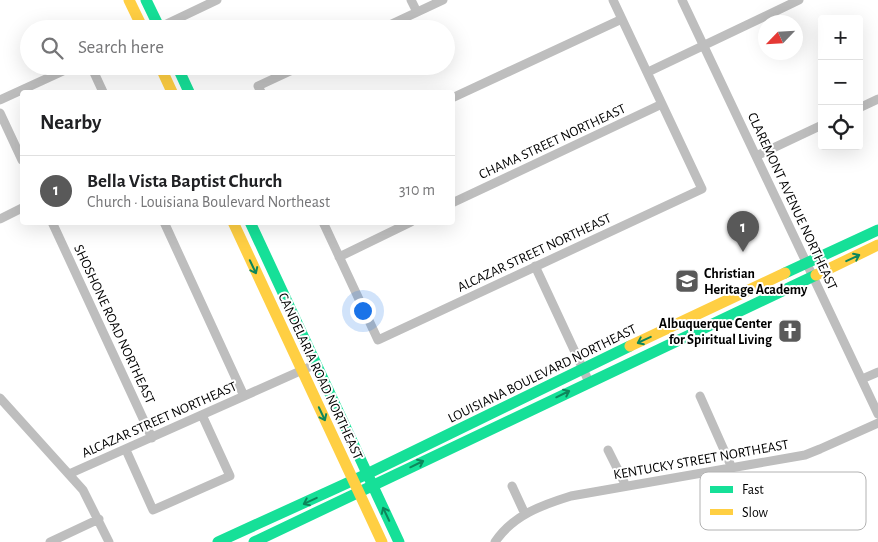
<!DOCTYPE html>
<html lang="en">
<head>
<meta charset="utf-8">
<style>
	:root { --surface:#fff; --page:#f6f6f6; --text:#202124; --muted:#757577; --line:#e0e0e0; --accent:#595959 }
	body { margin:0; font-family:"Alegreya Sans",sans-serif; background:var(--page); color:var(--text) }
	.controls { position:absolute; right:15px; top:15px; display:grid; overflow:hidden; border-radius:5px; box-shadow:0 5px 20px #0002 }
	.controls button { width:45px; height:45px; display:grid; place-items:center; padding:0; border:0; border-bottom:1px solid var(--line); background:var(--surface); color:var(--text); font:25px sans-serif }
	.compass { position:absolute; left:758px; top:15px; width:45px; height:45px; border-radius:50%; background:var(--surface); box-shadow:0 5px 20px #0002; rotate:245deg }
	.you { position:absolute; left:362px; top:310px; width:18px; height:18px; margin:-12px; border:4px solid #fff; border-radius:50%; background:#1a73e8; box-shadow:0 0 0 8px #1a73e833 }
	.badge { display:grid; place-items:center; width:32px; height:32px; border-radius:50%; background:var(--accent); color:#fff; font-size:16px; font-weight:700 }
	.pin { position:absolute; translate:-50% -41px; filter:drop-shadow(0 1px 2px #0008) }
	.pin::after { content:''; position:absolute; top:26px; width:18px; height:15px; background:inherit; clip-path:polygon(0 0,100% 0,50% 100%) }
	.list { margin:0; padding:0; list-style:none }
	h2 { display:flex; justify-content:space-between; align-items:center; height:65px; margin:0; padding:0 20px; font-size:21px }
	h2 small { font-size:16px; font-weight:400; color:var(--muted) }
	.list li { display:grid; grid-template-columns:32px 1fr auto; gap:15px; align-items:center; box-sizing:border-box; height:70px; padding:0 20px; border-top:1px solid var(--line) }
	.list b { display:block; font-size:19px; white-space:nowrap }
	.list p { margin:0; font-size:16px; white-space:nowrap; color:var(--muted) }
	.list em { font-size:16px; font-style:normal; color:var(--muted) }
	.icon { flex:none; width:28px; height:28px; fill:none; stroke:currentColor; stroke-width:2; stroke-linecap:round; stroke-linejoin:round }
	.map { position:relative; flex:none; width:878px; height:542px; overflow:hidden }
	.search { position:absolute; background:var(--surface); box-shadow:0 5px 20px #0002; left:20px; top:20px; width:435px; height:55px; display:flex; align-items:center; gap:12px; box-sizing:border-box; padding:0 18px; border-radius:28px; color:var(--muted); font-size:19px }
	.panel { position:absolute; background:var(--surface); box-shadow:0 5px 20px #0002; left:20px; top:90px; width:435px; height:135px; border-radius:5px }
	.map>svg:first-child { display:block }
	.lines { fill:none; stroke-linecap:round; stroke-linejoin:round }
	.street { stroke:#bebebe; stroke-width:9 }
	.fast { stroke:#16e098; stroke-width:11 }
	.slow { stroke:#ffcf43; stroke-width:11 }
	.oneway { stroke:#0d865b }
	.labels { text-anchor:middle; stroke-width:4; stroke-linejoin:round; paint-order:stroke }
	.street-label { font-size:14px; fill:#000; stroke:#fff }
	.poi-label { font-size:14px; font-weight:bold; fill:#000; stroke:#fff; text-anchor:start }
	.key { fill:#fff; stroke:#b2b2b2; stroke-width:1 }
	.key-label { font-size:14px; fill:#000 }
</style>
</head>
<body>
<div class="map">
<svg width="878" height="542" viewBox="0 0 878 542">
	<rect width="100%" height="100%" fill="#fff"/>
	<g class="lines">
		<!-- street -->
		<path class="street" d="M411,0L417,12
			M682,0L878,414
			M156,29L217,0
			M381,29L443,0
			M91,66L103,92
			M648,72L799,0
			M261,92L258,86L301,66
			M452,98L622,19
			M0,100L74,66
			M859,108L878,99
			M0,113L22,160
			M756,156L822,125
			M452,203L662,104
			M0,219L22,208
			M52,222L152,438
			M164,222L244,396
			M323,222L378,340L702,189L613,0
			M339,257L411,222
			M535,266L589,382
			M862,379L878,372
			M700,396L732,468
			M0,398L83,490L109,542
			M126,450L153,510L230,476L202,415
			M608,450L626,486
			M69,474L316,364
			M512,486L525,514
			M50,542L99,519
			M495,542C513,515 542,505 571,496L805,455L820,449L878,423"/>
		<!-- fast -->
		<path class="fast" d="M146,0L160,29
			M177,66L189,92
			M250,222L399,542
			M785,273L878,230
			M218,542L367,474L630,346
			M254,542L816,275"/>
		<!-- slow -->
		<path class="slow" d="M129,0L143,29
			M160,66L172,92
			M233,222L382,542
			M816,275L878,245
			M630,346L785,273"/>
	</g>
	<!-- one-way arrows -->
	<defs><path id="oneway-shaft" d="M-6 0H5M1.5-3L5.5 0L1.5 3" fill="none" stroke-width="1.6" stroke-linecap="round" stroke-linejoin="round" transform="scale(1.25)"/></defs>
	<g class="oneway">
		<use href="#oneway-shaft" transform="translate(853 258) rotate(-25)"/>
		<use href="#oneway-shaft" transform="translate(253 267) rotate(65)"/>
		<use href="#oneway-shaft" transform="translate(644 340) rotate(155)"/>
		<use href="#oneway-shaft" transform="translate(563 394) rotate(-26)"/>
		<use href="#oneway-shaft" transform="translate(322 414) rotate(65)"/>
		<use href="#oneway-shaft" transform="translate(417 464) rotate(-26)"/>
		<use href="#oneway-shaft" transform="translate(310 501) rotate(155)"/>
		<use href="#oneway-shaft" transform="translate(386 514) rotate(-115)"/>
	</g>
	<!-- icons -->
	<defs>
		<g id="school-square" transform="scale(1.25)"><rect x="-9" y="-9" width="18" height="18" rx="4" fill="#595959" stroke="#fff"/><path d="M0-5L7-2L0 1L-7-2ZM-4 1L0 2.5L4 1V4Q0 6-4 4Z" fill="#fff"/></g>
		<g id="church-square" transform="scale(1.25)"><rect x="-9" y="-9" width="18" height="18" rx="4" fill="#595959" stroke="#fff"/><path d="M-1.2-6h2.4v3.5h3.3v2.4h-3.3V6h-2.4V-.1h-3.3v-2.4h3.3Z" fill="#fff"/></g>
	</defs>
	<g fill-rule="evenodd">
		<use href="#school-square" x="687" y="281"/>
		<use href="#church-square" x="790" y="331"/>
	</g>
	<g class="labels">
		<!-- street labels -->
		<g class="street-label">
			<text transform="translate(552 141) rotate(-25)" y="5">CHAMA STREET NORTHEAST</text>
			<text transform="translate(793 201) rotate(65)" y="5">CLAREMONT AVENUE NORTHEAST</text>
			<text transform="translate(534 252) rotate(-25)" y="5">ALCAZAR STREET NORTHEAST</text>
			<text transform="translate(115 324) rotate(65)" y="5">SHOSHONE ROAD NORTHEAST</text>
			<text transform="translate(542 373) rotate(-26)" y="5">LOUISIANA BOULEVARD NORTHEAST</text>
			<text transform="translate(321 376) rotate(65)" y="5">CANDELARIA ROAD NORTHEAST</text>
			<text transform="translate(159 419) rotate(-24)" y="5">ALCAZAR STREET NORTHEAST</text>
			<text transform="translate(701 459) rotate(-10)" y="5">KENTUCKY STREET NORTHEAST</text>
		</g>
		<!-- poi labels -->
		<g class="poi-label">
			<text x="704" y="278">Christian<tspan x="704" dy="16">Heritage Academy</tspan></text>
			<text x="772" y="328" text-anchor="end">Albuquerque Center<tspan x="772" dy="16">for Spiritual Living</tspan></text>
		</g>
	</g>
	<!-- legend -->
	<rect x="700" y="472" width="166" height="58" rx="8" class="key"/>
	<rect x="710" y="486" width="23" height="7" fill="#16e098"/>
	<rect x="710" y="509" width="23" height="6" fill="#ffcf43"/>
	<g class="key-label">
		<text x="742" y="494">Fast</text>
		<text x="742" y="517">Slow</text>
	</g>
</svg>
<div class="controls">
<button>+</button>
<button>−</button>
<button><svg class="icon" aria-label="locate" viewBox="0 0 24 24"><circle cx="12" cy="12" r="6"/><path d="M12 2v4M12 18v4M2 12h4M18 12h4"/></svg></button>
</div>
<svg class="compass" viewBox="-18 -18 36 36"><path d="M0-13l5 13h-10z" fill="#e53935"/><path d="M0 13l5-13h-10z" fill="#757577"/></svg>
<div class="you"></div>
<div class="pin badge" style="left:743px;top:252px">1</div>
<div class="search"><svg class="icon" aria-label="search" viewBox="0 0 24 24"><circle cx="10" cy="10" r="6"/><path d="M15 15l6 6"/></svg>Search here</div>
<section class="panel">
<h2>Nearby<small></small></h2>
<ul class="list">
<li><span class="badge">1</span><div><b>Bella Vista Baptist Church</b><p>Church · Louisiana Boulevard Northeast</p></div><em>310 m</em></li>
</ul>
</section>
</div>
</body>
</html>
